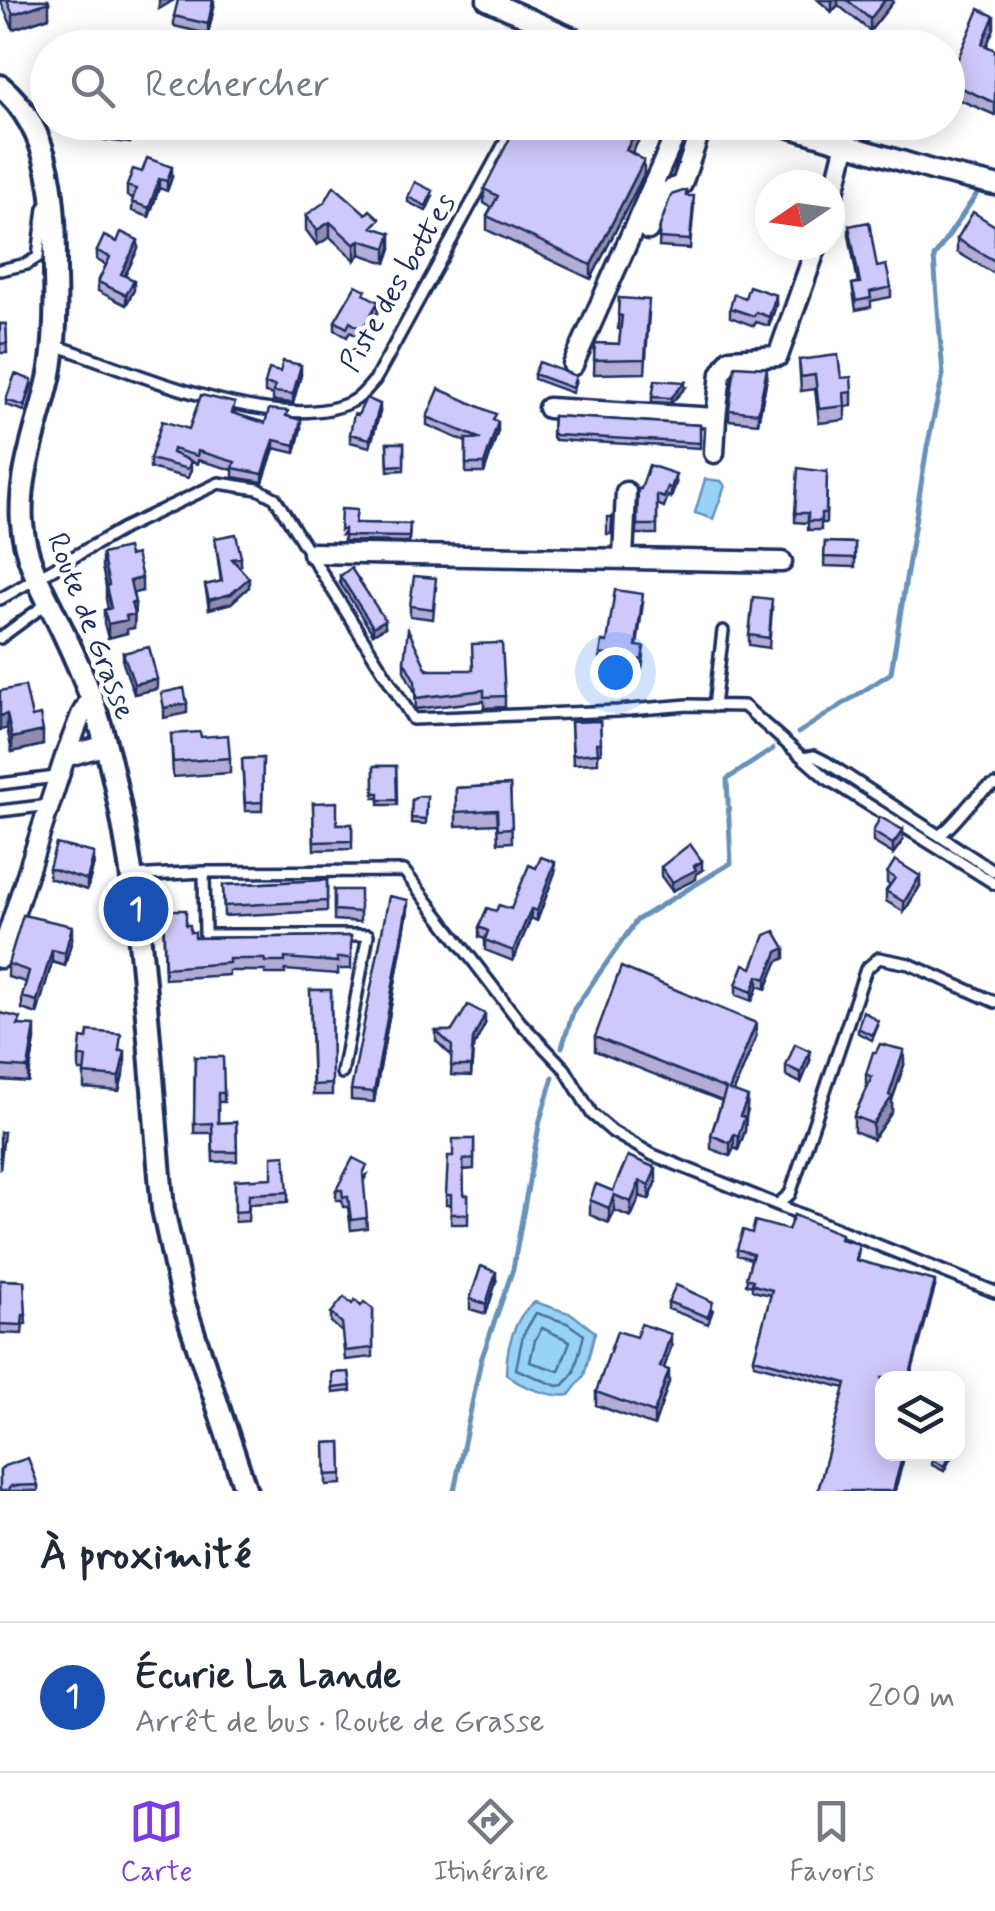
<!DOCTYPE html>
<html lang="fr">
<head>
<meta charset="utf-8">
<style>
	:root { --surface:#fff; --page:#f6f6f7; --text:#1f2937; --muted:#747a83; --line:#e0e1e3; --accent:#7c3aed }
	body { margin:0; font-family:Mynerve,sans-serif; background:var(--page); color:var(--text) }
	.controls { position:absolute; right:30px; bottom:30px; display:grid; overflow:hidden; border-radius:20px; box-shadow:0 5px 25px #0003 }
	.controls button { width:90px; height:90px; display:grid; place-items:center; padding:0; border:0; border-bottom:2px solid var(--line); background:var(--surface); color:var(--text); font:50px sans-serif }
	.compass { position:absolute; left:755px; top:170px; width:90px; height:90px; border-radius:50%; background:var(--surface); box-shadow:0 5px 25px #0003; rotate:257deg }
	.you { position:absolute; left:615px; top:672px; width:35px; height:35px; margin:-25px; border:8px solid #fff; border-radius:50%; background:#1a73e8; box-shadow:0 0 0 15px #1a73e833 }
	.badge { display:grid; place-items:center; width:65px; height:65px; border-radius:50%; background:var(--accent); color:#fff; font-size:32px; font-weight:700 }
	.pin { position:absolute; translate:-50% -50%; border:5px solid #fff; box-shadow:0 2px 10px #0006 }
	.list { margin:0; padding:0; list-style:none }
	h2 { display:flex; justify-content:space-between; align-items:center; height:130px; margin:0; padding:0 40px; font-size:42px }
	h2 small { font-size:32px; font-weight:400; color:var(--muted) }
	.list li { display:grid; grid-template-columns:65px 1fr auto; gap:30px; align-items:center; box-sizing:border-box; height:150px; padding:0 40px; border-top:2px solid var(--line) }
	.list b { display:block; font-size:38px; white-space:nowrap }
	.list p { margin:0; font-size:32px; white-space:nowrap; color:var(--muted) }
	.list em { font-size:32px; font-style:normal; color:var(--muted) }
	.icon { flex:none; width:55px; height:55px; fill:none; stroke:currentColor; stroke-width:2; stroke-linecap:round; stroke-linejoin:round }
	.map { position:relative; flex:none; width:995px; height:1491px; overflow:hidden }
	.search { position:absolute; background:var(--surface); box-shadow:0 5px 25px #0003; left:30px; right:30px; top:30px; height:110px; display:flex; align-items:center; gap:25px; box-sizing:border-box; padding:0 35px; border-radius:55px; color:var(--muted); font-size:38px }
	.sheet { height:280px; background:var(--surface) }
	nav { display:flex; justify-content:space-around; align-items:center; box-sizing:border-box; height:140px; border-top:2px solid var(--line); background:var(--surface); font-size:28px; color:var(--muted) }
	nav a { display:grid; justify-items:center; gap:5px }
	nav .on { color:var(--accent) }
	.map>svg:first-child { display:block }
	.water { fill:#96d3f7; stroke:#6591ba; stroke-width:2.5 }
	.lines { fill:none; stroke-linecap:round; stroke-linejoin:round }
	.shore { stroke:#4c719b; stroke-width:2.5 }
	.stream { stroke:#6591ba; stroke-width:5 }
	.service-casing { stroke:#1b2f5e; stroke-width:16 }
	.minor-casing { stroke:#1b2f5e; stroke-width:25 }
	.tertiary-casing { stroke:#1b2f5e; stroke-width:28 }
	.service { stroke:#fff; stroke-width:9 }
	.minor { stroke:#fff; stroke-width:18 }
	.tertiary { stroke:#fff; stroke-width:20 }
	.wall { fill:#b2acd7; stroke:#1b2f5e; stroke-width:2.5 }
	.shaded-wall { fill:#918caf; stroke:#1b2f5e; stroke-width:2.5 }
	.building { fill:#cfc8fa; stroke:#1b2f5e; stroke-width:2.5 }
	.labels { text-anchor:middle; stroke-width:9; stroke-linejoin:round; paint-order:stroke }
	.street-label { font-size:30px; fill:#1b2f5e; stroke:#fff }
</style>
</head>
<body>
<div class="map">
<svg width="995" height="1491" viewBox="0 0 995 1491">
	<rect width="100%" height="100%" fill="#fff"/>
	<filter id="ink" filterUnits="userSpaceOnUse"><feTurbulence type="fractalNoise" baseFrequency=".01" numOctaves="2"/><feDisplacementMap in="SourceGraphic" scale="20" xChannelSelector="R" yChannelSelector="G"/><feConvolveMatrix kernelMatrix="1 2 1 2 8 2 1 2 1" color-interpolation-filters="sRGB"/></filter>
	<g filter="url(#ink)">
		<!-- water -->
		<path class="water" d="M705,479L721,481L725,486L713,519L695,513Z
			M535,1302L572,1314L595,1332L584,1376L569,1395C551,1398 519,1386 506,1374C506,1349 514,1316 535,1302Z"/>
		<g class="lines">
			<!-- shore -->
			<path class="shore" d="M536,1313L567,1323L584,1335L574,1372L564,1385L557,1386L516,1369L523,1335Z
				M542,1328L570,1341L559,1371L530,1362L535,1340Z"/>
			<!-- stream -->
			<path class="stream" d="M798,733L891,673L927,447L943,375L934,257L976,195
				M562,1047L574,1009L637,920L731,863L727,779L773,749
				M454,1491L481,1360L513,1269L540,1120L553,1077"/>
			<!-- service casing -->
			<g class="service-casing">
				<path id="service" d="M0,270L27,264L38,257L44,208L48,203
					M55,345C129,370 281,438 353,401C362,397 368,387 375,380L516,122
					M0,599L124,528L219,483L258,489L275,498L413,719L618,711L688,705L744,706L826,778L995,884
					M0,638L46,604
					M714,706L723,631
					M804,758L814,756L826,762L995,872
					M0,784L56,777
					M0,811L50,805
					M941,834C961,820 972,793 995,785
					M204,872L205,935H368L342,1073
					M132,876L204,872L404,871L520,1022L565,1069L592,1114L613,1132L653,1155L995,1292
					M778,1204L790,1194L866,969L879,958L909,964L995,1002"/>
			</g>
			<!-- minor casing -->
			<g class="minor-casing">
				<path id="minor" d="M487,0L595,48
					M771,122L935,171L995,185
					M830,208L846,143
					M648,230L661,195L682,184L703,122
					M573,365L681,122
					M548,408L716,418L721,373L730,359L778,356L817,245
					M714,453L716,418
					M312,553L782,562
					M623,559L626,492
					M65,757L106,745
					M0,958L65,757L81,715L91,698"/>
			</g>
			<!-- tertiary casing -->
			<g class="tertiary-casing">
				<path id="tertiary" d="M0,86C56,132 55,210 55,276C56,309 56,341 50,374C40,423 18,472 22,523C25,564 48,599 65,636C81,670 96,706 105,742C145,894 148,1054 163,1209L182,1298L246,1491"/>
			</g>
			<!-- service -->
			<use href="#service" class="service"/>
			<!-- minor -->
			<use href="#minor" class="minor"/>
			<!-- tertiary -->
			<use href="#tertiary" class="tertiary"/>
		</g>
		<!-- wall -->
		<path class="wall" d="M0,0H48L49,17L13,29Z
			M818,0H893V2L870,31L838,5L832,12Z
			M214,7L208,34L174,26V16Z
			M994,28L986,46L995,50V115L948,95V82Z
			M104,122H133L130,143L104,140Z
			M328,122H347L343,132L328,125Z
			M646,122V126L632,153L644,174L591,279L487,230V216L492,208L484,203V189L593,133Z
			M142,172L172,177L167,191L159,188L149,217L132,211L133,198L127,196V186Z
			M433,196L426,211L408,202V197Z
			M686,196L694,205L690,249L659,247L660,226Z
			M306,215L380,230L391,248L386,263L360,254L355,260L330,237L317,245L306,230Z
			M849,226L891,287V297L871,301V307L856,310L852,284L858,283L849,235Z
			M995,226V274L957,252V239Z
			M117,242L138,249L125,276L134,290L126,305L98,291V282L106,265L97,260V251Z
			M366,296L378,312L362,339L350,332L347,337L335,330V321Z
			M619,298L649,313L645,373L594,374L595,343L619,344L621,329H618Z
			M776,305L769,326L756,322L754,326L730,317V308Z
			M0,324H6L7,353H0Z
			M799,360L841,378L852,392V406L845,407V420L819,423L815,389L801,391Z
			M280,372L301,375L293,403L273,401V395L265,393V384Z
			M534,374L576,381L572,393L534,379Z
			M767,378L758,423L729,420V410Z
			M32,385L24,411L6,405V400Z
			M685,388L671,403L652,402V397Z
			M235,412V414L265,423L288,416L301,428L295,453L274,448L263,482L233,477V470L198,460L197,464L191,462V470L188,478L150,468V459L189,429Z
			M380,412L370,447L350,442V434L358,415Z
			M553,416L700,425V448L555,440L552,437Z
			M427,417L496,421L498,431L484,473H466V442L427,425Z
			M387,443H404V470L388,471Z
			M827,472L826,523H821V530H808V523L795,522V513Z
			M676,483L671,498L668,496L664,507L657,504V534H637L638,489Z
			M355,523L410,524L409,542L344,541V534L340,536Z
			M215,538L241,565L238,566L249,587L231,603L209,609L205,585L221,582Z
			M825,542L855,543V567L824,566Z
			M102,554L129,556L142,591L133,593L135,603L134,628L127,629V633L108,638L104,623V610L108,609L106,599V586L102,567Z
			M340,576L385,627L373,634L340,583Z
			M436,588L433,619L410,616V606Z
			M643,603L637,646L644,656L642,669L600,663V654L607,642Z
			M772,609L769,648L749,645V635Z
			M123,653L157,689L134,694L123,663Z
			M404,661L505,696V707L484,708V701L416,709L415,692L404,671Z
			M0,691L32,717L43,745L12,752L7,728L0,730Z
			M600,721L601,753H598V763L573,764L571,722Z
			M171,734L201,737L230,758V773L173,777Z
			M263,758L262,811H245L242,759Z
			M374,766H396L397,805H379V798H374Z
			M510,785L512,842L498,843L497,824L456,826V788Z
			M427,796L426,824L411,823L412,800Z
			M313,803L337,824H352V849L314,850Z
			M873,832L903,840L893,854L873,842Z
			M94,863L87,890L49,878V868Z
			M661,867L702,870L696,874V879L672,891L661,876Z
			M555,872L537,921L531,918L513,961L485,950V939L479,937V927L496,911L511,909Z
			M887,873L920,886L904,912L886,901V891L890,885L887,883Z
			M327,880V911L224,916L223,885Z
			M334,890L360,912V922L334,920Z
			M163,910L186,925L195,938L351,936V969H338V974L285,970V974H265V971H229V975L165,979Z
			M408,910L374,1102L351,1100V1090Z
			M72,939L65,966L52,962L37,1014L22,1009V997L26,982L8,977V964Z
			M785,958L777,962L766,989L758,986L752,1001L736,995V985L752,968Z
			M310,990H331L332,1095H313Z
			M0,1016L21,1025L35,1040L28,1082L0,1080Z
			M485,1024L473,1048L471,1076L451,1075L452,1056L436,1041V1031H452Z
			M878,1026L872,1040L858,1033V1028Z
			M595,1037H756L734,1091L748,1111L745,1118V1131L738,1150L734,1148L730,1156L711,1149V1135L722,1101L595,1051Z
			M121,1051L125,1066L119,1091L84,1088V1071H79V1057Z
			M195,1057L224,1093V1102H218V1123L236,1122L237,1161L213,1162L212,1133H194Z
			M810,1061L801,1083L786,1076V1066Z
			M904,1065L892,1100V1112L873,1139L854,1131V1116L866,1089V1074Z
			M474,1139V1169L463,1170L464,1195H468V1224H451V1205H446V1195L453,1156Z
			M628,1156L656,1183L649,1200L640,1196L631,1217L614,1210L609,1223L590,1215V1200L613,1191Z
			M367,1175L363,1182L367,1228L351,1230L348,1207H343L342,1200H336V1190Z
			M235,1180L288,1192V1202L249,1204L248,1221L235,1222Z
			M752,1233L841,1239L859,1249L857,1260L935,1287L882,1378L905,1454L895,1491H818L845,1388L754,1364V1358L771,1295L757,1292L752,1290V1286L746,1284L751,1259L737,1255V1249Z
			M0,1280L24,1281L26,1324H23L22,1334L0,1333Z
			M496,1282L486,1314L470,1309V1299Z
			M668,1302L713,1310L708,1324L668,1309Z
			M352,1304L373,1309V1357L345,1360L342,1332L331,1322V1313Z
			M671,1347L664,1368L669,1382L654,1426L596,1405V1392Z
			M349,1372L351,1391L333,1393L332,1373Z
			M341,1442L342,1484L326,1485L325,1443Z
			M953,1454L944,1471L932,1465V1460Z
			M0,1471L38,1485V1491H0Z"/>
		<!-- shaded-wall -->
		<path class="shaded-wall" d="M159,0H174L159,9Z
			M214,0V7L208,34V24Z
			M832,0H838V5L832,12Z
			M885,0H893V2L870,31V19Z
			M49,2V17L13,29V14Z
			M994,16V28L982,57V44Z
			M641,122H646V126L626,164V150Z
			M644,160V174L591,279V265Z
			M172,167V177L167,191V181Z
			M159,179V188L149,217V208Z
			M330,222V237L317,245V230Z
			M391,233V248L386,263V248Z
			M138,240V249L121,283V274Z
			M360,240V254L355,260V245Z
			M134,280V290L126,305V295Z
			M776,295V305L769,326V317Z
			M378,302V312L362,339V330Z
			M301,365V375L293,403V394Z
			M767,368V378L758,423V413Z
			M685,382V388L671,403V398Z
			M380,404V412L370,447V439Z
			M301,420V428L295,453V445Z
			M498,422V431L484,473V464Z
			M274,440V448L263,482V474Z
			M676,474V483L671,498V489Z
			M241,557V565L232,568V559Z
			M142,578V591L130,594V581Z
			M249,578V587L231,603L209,609V600Z
			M131,603H135L134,628L127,629V633L108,638V624Z
			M385,620V627L373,634V627Z
			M157,679V689L134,694V684Z
			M187,703V713L164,718V708Z
			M7,714V728L0,730V716Z
			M43,731V745L12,752V738Z
			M903,830V840L893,854V844Z
			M94,853V863L87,890V880Z
			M702,861V870L696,874V879L672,891V882Z
			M555,862V872L537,921V911Z
			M920,876V886L904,912V902Z
			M408,900V910L374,1102V1092Z
			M531,909V918L513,961V951Z
			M72,926V939L65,966V953Z
			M785,948V958L777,962L766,989V979L777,952Z
			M52,950V962L37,1014V1001Z
			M758,976V986L752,1001V992Z
			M485,1014V1024L473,1048L471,1076L473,1039Z
			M756,1023V1037L729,1103V1090Z
			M35,1026V1040L28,1082V1068Z
			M904,1050V1065L892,1100V1112L873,1139V1124L889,1095Z
			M125,1051V1066L119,1091V1077Z
			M810,1051V1061L801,1083V1073Z
			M748,1097L745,1131L738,1150L740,1116Z
			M734,1134V1148L730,1156V1143Z
			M656,1168V1183L649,1200V1185Z
			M640,1181V1196L631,1217V1202Z
			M614,1195V1210L609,1223V1208Z
			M496,1272V1282L486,1314V1304Z
			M935,1281V1287L910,1378H909Z
			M671,1334V1347L660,1380V1367Z
			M669,1370V1382L654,1426V1413Z"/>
		<!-- building -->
		<path class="building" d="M7,0H48L49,2L13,14Z
			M178,0H213L208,24L174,16Z
			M847,0H885L870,19Z
			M979,9L994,16L982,44L995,50V103L948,82Z
			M504,38L523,48H499Z
			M104,122H131L130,128L104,125Z
			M518,122H572L593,133L597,126L606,131L611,122H641L626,150L644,160L591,265L487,216L498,196L484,189Z
			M147,158L172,167L167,181L159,179L149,208L132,202L136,189L127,186L133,169L142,172Z
			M415,182L433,191L426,206L408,197Z
			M334,186L366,214L370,210L380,219L372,227L391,233L386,248L360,240L355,245L330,222L317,230L306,215L325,202Z
			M686,190V196H694L690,240L659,238L660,226L671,195Z
			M973,212L995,226V261L957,239Z
			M869,222L877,267L886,265L891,287L870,292L871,298L856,301L852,284L860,283L849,226Z
			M121,232L138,240L121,274L134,280L126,295L98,282L110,257L97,251L104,236L117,242Z
			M356,285L366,290L364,294L378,302L362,330L350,322L347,328L335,321Z
			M749,286L776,295L769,317L756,312L754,316L730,308L734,294L745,298Z
			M619,298L649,300L645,359L594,360L595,343L619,344L622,316L618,315Z
			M0,324H6L7,343L0,344Z
			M838,355L841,378L851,377L852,392L844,393L845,406L819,409L815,375L801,377L799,360Z
			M283,361L301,365L293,394L273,392L275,386L265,384L269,369L280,372Z
			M539,362L576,376L572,388L534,374Z
			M735,366L767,368L758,413L729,410Z
			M15,374L32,380L24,406L6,400Z
			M655,380L685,382L671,398L652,397Z
			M439,389L496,414L493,420L498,422L484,464H466V439H481L427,417Z
			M201,395L235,403L232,413L265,423L269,409L288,411L286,416L301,420L295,445L274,440L263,474L233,468L235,462L198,451L197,456L173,449L172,453L191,461L188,469L150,459L162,421L189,429Z
			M366,398L380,404L370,439L350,434L354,414L358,415Z
			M553,416L700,425V443L555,435L552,432Z
			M387,443H404V465L388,466Z
			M649,465L676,474L671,489L668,487L664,498L657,495V525H637L638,489H641Z
			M798,468L827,472L826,513H821V521H808V513H795Z
			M341,509L357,510L355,523L410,524L409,537L344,536V529L340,531Z
			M607,517H612L611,534H607Z
			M236,534L241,557L232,559L249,578L231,594L209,600L205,585L222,581L215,538Z
			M825,542L855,543V558L824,557Z
			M127,548L129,556L136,554L142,578L130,581L135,603H131L134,614L126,616L127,620L108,624L104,610L111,608L106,586L109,585L102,554Z
			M351,568L385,620L373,627L340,576Z
			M414,576L436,578L433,609L410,606Z
			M615,590L643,594L636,646L644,647L642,660L600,654L602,641L607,642Z
			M753,597L772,599L769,638L749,635Z
			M408,629L427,670H473L472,644L502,643L505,696L484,697V690L416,698L415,681L404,661Z
			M149,647L157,679L134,684L123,653Z
			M25,686L32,717L40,715L43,731L12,738L7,714L0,716V691Z
			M184,688L187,703L164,708L161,693Z
			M600,721L601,743H597L598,753L573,755L571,722Z
			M200,732L201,737L228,735L230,758L173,762L171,734Z
			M263,758L262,802L245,803L242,759Z
			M374,766H396L397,800H379V793H374Z
			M510,785L512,828L498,829L497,810L456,812V788Z
			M419,796H427L426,819L411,818L412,800Z
			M337,802V824H352V841L314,842L313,803Z
			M880,817L903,830L893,844L873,832Z
			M56,844L94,853L87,880L49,868Z
			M690,844L702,861L694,866L696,870L672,882L661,867Z
			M541,857L555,862L537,911L531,909L513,951L485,940L488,931L479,927L487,908L496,911L499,905L511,909L529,865L536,868Z
			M895,860L920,876L904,902L886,891L895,878L887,873Z
			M327,880V901L224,906L223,885Z
			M334,890H360V912L334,910Z
			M389,896L408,900L374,1092L351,1090Z
			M163,910H186V925H190V932H195V938L351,936V958H337L338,962L285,958V962H265V959H229V963L165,968Z
			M23,915L72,926L65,953L52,950L37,1001L22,997L29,971L8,964Z
			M775,931L785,948L777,952L766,979L758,976L752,992L736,985L744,964L752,968L765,935Z
			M621,967L756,1023L729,1090L748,1097L740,1116L745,1117L738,1136L734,1134L730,1143L711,1135L726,1089L595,1037Z
			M310,990H331L332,1084L313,1085Z
			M468,1005L485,1014L473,1039L471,1066H451L452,1046L436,1031H452Z
			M863,1011L878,1021L872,1035L858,1028Z
			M1,1013L21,1018L18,1025L35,1026L28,1068L0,1066V1016Z
			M88,1031L121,1034L119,1051H125L119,1077L84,1074L86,1057H79L81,1038L87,1039Z
			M795,1044L810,1051L801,1073L786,1066Z
			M880,1044L904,1050L889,1095L892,1097L873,1124L854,1116L872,1077L866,1074L873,1052H876Z
			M195,1057H223L224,1093H218V1123L236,1122L237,1152H213L212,1123L194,1124Z
			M0,1132H4L0,1170Z
			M453,1139H474V1159L463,1160L464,1195H468V1214H451V1195H446L448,1156H453Z
			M285,1155L288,1192L249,1194L248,1211L235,1212V1180L272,1178V1156Z
			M628,1156L656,1168L649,1185L640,1181L631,1202L614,1195L609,1208L590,1200L596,1184L613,1191Z
			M353,1158L367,1165L363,1174L367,1218L351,1220L348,1197H343L342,1190H336Z
			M794,1215L841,1234L840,1239L859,1244L856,1260L935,1281L909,1378H882V1454H903L893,1491H818L846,1383L754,1358L772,1290L757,1286L752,1284L753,1280L746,1278L753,1254L737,1249L743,1230L752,1233L755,1221L788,1230Z
			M481,1266L496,1272L486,1304L470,1299Z
			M0,1280L24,1281L26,1315H23L22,1325L0,1324Z
			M676,1285L713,1302L708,1317L668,1302Z
			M344,1297L352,1304L355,1300L361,1306L364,1302L373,1309V1348L345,1351L342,1323L331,1313Z
			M641,1324L671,1334L660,1367L669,1370L654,1413L596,1392L617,1331L636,1337Z
			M349,1372L351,1386L333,1388L332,1373Z
			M341,1442L342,1474L326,1475L325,1443Z
			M934,1454H950L944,1466L932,1460Z
			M28,1458L38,1485L11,1486L7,1491H0V1471L4,1466Z"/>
	</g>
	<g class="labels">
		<!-- street labels -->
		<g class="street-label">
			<text transform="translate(397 282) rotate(-60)" y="10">Piste des bottes</text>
			<text transform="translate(92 626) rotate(69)" y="10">Route de Grasse</text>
		</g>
	</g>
</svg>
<div class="controls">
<button><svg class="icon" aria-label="layers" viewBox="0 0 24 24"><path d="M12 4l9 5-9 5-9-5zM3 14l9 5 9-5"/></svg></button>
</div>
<svg class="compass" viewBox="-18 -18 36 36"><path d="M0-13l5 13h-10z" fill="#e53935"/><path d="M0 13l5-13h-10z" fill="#747a83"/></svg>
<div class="you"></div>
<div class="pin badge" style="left:136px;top:909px;background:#1a4fb4">1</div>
<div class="search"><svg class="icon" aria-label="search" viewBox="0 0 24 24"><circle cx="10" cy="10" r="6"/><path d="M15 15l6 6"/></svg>Rechercher</div>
</div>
<section class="sheet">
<h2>À proximité<small></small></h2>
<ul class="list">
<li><span class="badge" style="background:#1a4fb4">1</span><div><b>Écurie La Lande</b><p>Arrêt de bus · Route de Grasse</p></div><em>200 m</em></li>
</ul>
</section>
<nav>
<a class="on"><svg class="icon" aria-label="map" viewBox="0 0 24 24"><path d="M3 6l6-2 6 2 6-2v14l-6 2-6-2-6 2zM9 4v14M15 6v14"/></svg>Carte</a>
<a><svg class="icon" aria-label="directions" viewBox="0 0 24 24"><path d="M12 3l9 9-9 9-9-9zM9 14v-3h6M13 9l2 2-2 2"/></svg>Itinéraire</a>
<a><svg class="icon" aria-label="saved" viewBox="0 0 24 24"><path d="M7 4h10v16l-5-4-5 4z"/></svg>Favoris</a>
</nav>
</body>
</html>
